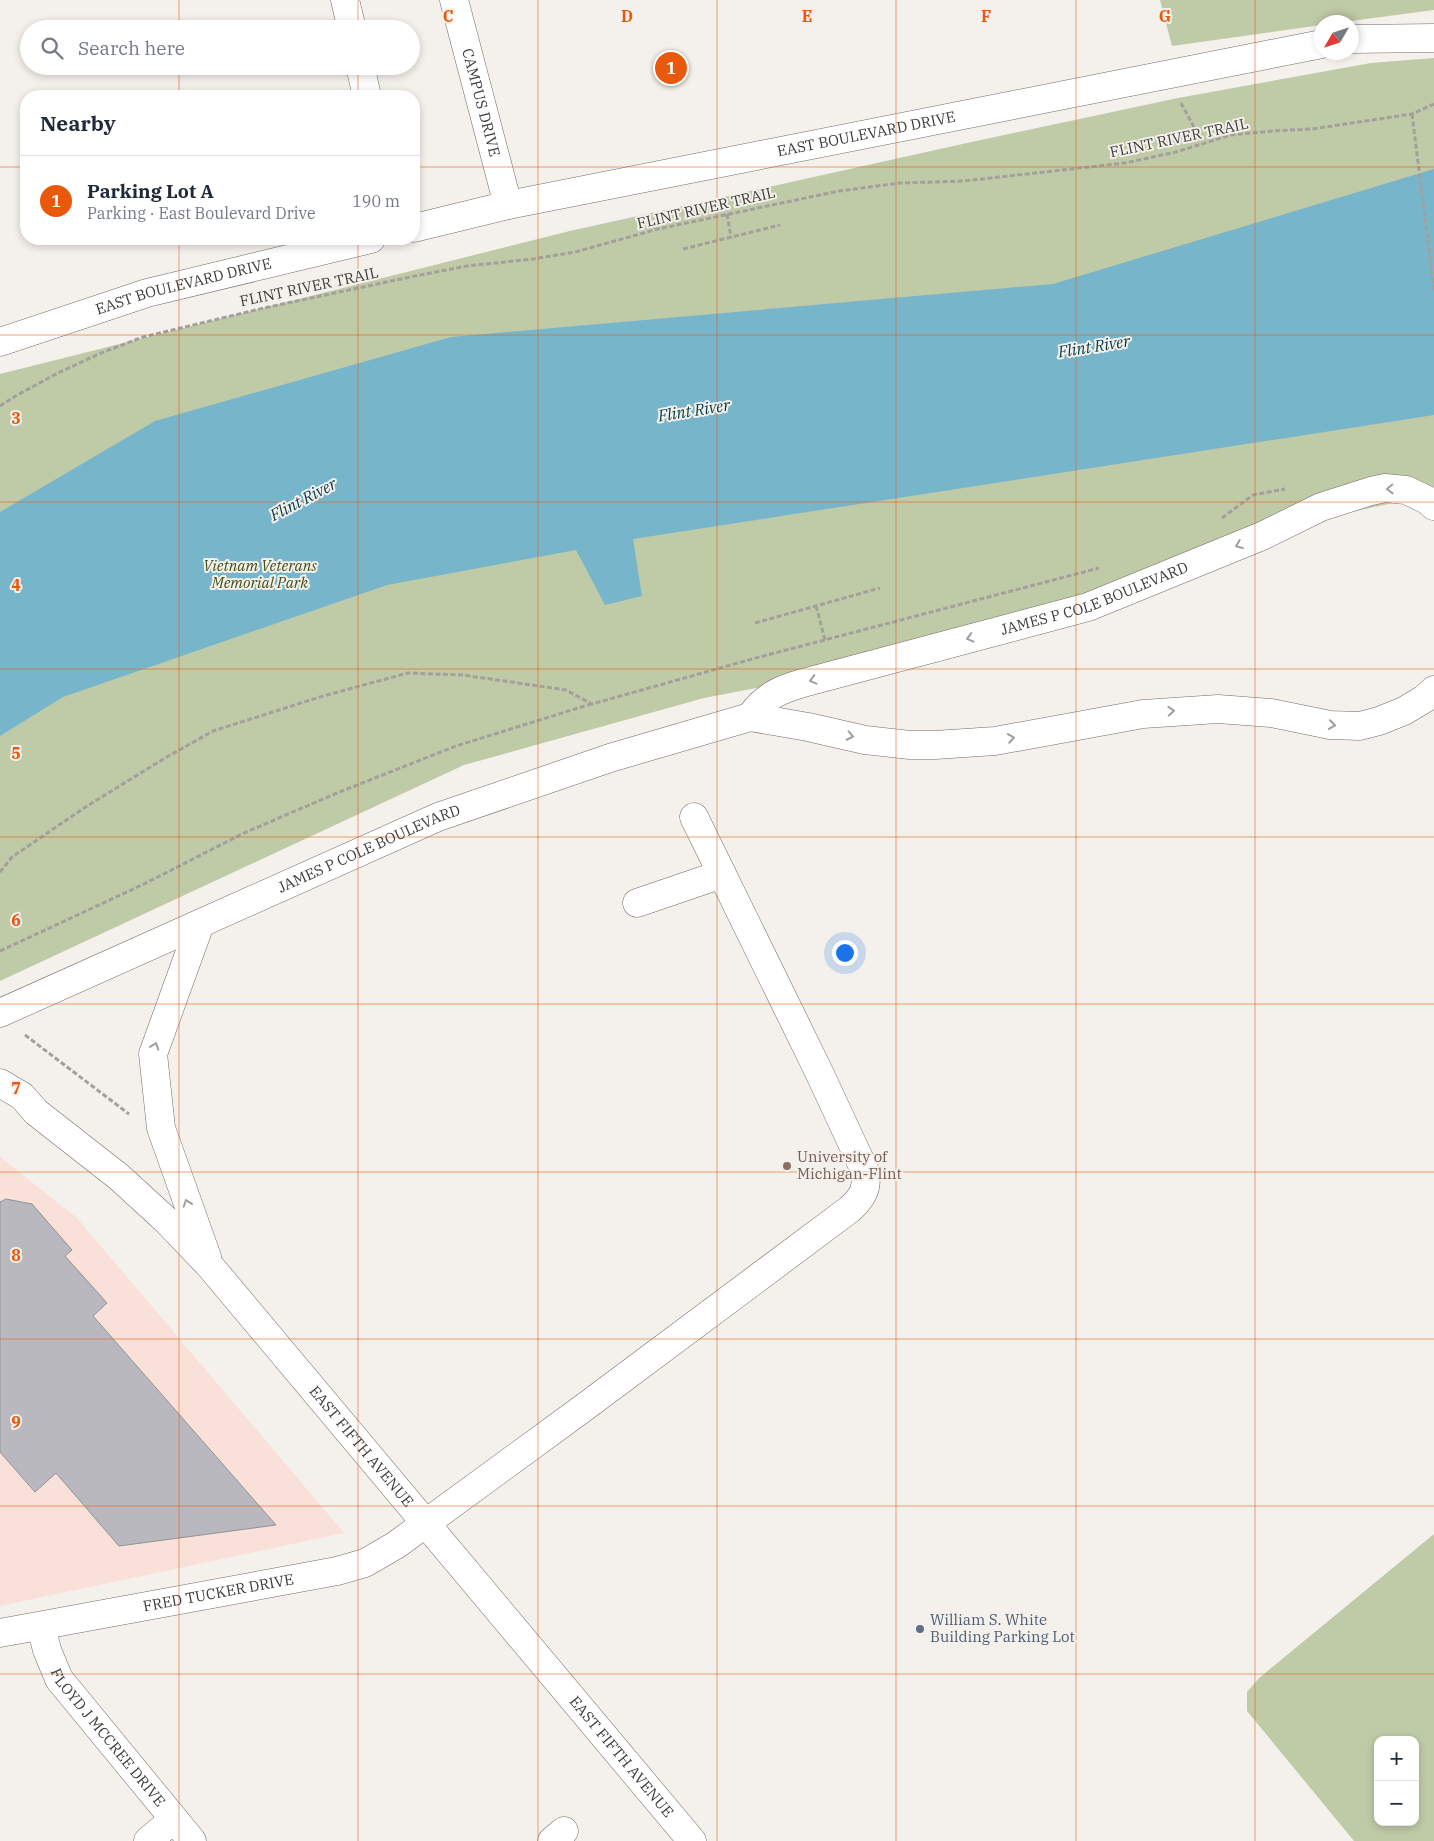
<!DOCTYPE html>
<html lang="en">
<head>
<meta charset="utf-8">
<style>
	:root { --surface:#fff; --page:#f2f2f3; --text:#1f2937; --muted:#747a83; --line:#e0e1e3; --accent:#ea580c }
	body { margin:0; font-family:"IBM Plex Serif",serif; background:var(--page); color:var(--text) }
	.controls { position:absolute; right:15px; bottom:15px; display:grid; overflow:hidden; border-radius:10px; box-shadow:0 2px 8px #0003 }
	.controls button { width:45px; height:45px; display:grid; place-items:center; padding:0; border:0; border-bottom:1px solid var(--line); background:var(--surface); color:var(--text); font:25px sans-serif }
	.compass { position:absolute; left:1314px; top:15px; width:45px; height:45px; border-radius:50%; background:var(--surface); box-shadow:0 2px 8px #0003; rotate:231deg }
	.you { position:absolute; left:844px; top:952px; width:18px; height:18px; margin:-12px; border:4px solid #fff; border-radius:50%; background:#1a73e8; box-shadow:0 0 0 8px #1a73e833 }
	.badge { display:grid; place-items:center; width:32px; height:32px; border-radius:50%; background:var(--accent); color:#fff; font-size:16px; font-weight:700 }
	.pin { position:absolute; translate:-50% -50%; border:2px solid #fff; box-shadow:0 1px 5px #0006 }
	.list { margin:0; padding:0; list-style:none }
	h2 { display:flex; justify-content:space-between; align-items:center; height:65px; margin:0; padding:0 20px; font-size:21px }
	h2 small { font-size:16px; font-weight:400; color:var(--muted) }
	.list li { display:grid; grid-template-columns:32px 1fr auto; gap:15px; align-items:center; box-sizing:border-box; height:90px; padding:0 20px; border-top:1px solid var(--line) }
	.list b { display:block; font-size:19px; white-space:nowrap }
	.list p { margin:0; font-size:16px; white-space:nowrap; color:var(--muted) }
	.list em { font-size:16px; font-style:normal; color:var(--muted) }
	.icon { flex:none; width:28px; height:28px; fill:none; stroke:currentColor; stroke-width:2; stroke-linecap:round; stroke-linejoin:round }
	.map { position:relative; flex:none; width:1434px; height:1841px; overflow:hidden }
	.search { position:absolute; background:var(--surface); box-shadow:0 2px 8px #0003; left:20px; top:20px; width:400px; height:55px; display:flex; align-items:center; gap:12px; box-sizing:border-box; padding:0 18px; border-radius:28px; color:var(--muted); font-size:19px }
	.panel { position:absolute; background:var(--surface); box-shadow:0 2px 8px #0003; left:20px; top:90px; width:400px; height:155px; border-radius:20px }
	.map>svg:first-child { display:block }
	.industrial { fill:#f9e0d8 }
	.green { fill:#bfcaa7; fill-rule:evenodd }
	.water { fill:#77b5cb }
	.building { fill:#b9b8be; stroke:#919196 }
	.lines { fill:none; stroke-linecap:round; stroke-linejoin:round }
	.minor-casing { stroke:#706c68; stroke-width:29 }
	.major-casing { stroke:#706c68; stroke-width:29 }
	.path { stroke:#a3a09c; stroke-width:3; stroke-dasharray:5 2.5; stroke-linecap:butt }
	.minor { stroke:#fff; stroke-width:28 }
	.major { stroke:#fff; stroke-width:28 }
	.oneway { stroke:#9e9e9c }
	.grid { fill:none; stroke:#e8590c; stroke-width:1; stroke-opacity:0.55 }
	.education-dot { fill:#8d6e63; stroke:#f4f0eb; stroke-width:2 }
	.service-dot { fill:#5c6f8a; stroke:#f4f0eb; stroke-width:2 }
	.labels { text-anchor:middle; stroke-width:4; stroke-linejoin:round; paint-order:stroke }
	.street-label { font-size:15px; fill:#3e3c3a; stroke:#f4f0eb }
	.park-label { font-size:15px; font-style:italic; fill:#425018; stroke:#f4f0eb }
	.education-label { font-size:15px; fill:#785e54; stroke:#f4f0eb; text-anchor:start }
	.service-label { font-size:15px; fill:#4e5e75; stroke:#f4f0eb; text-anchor:start }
	.water-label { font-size:16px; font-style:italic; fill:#013c4c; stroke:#f4f0eb }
	.grid-label { font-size:16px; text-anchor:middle; font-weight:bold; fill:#e8590c; stroke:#f4f0eb; stroke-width:4; stroke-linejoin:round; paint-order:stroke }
</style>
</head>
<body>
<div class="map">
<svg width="1434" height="1841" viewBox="0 0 1434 1841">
	<rect width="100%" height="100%" fill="#f4f0eb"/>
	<!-- industrial -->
	<path class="industrial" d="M0,1157L77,1218L344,1533L0,1606Z"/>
	<!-- green -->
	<path class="green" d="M1160,0H1434V10L1343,22H1322L1321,25L1172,46Z
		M1434,58V506L1398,502L1341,514L1219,567L1030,636L704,698L464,765L0,981V374L570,231L967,143L1178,98L1371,63Z
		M1434,1534V1841H1354L1247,1711V1692L1259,1678ZM1378,1740H1415V1822H1378Z"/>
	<!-- water -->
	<path class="water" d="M1434,169V415L633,539L642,596L605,605L576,550L387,585L63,697L0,736V512L155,421L451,337L1053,284Z"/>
	<!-- building -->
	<path class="building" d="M6,1199L32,1204L72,1250L65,1256L107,1303L93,1316L276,1525L119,1546L56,1473L35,1492L0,1452V1202Z"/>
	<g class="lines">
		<!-- minor casing -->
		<g class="minor-casing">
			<g id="minor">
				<path d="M345,0L352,29"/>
				<path id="s1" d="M454,0L508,205"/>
				<path d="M1352,39L1434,38"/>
				<path d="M360,66L367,96"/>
				<path id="s2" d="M414,228L508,205L1322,44"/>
				<path id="s3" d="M0,342L147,293L371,239"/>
				<path id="s4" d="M750,717C765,696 779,690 803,683L1088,607L1262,536L1321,507L1371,491L1385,488L1406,490L1427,500L1434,506"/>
				<path d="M637,903L722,874"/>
				<path id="s5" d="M0,1013L438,817L610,758L750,717L808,727L865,740L910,745H935L995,741L1143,714L1218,709L1271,713L1330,725L1360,726L1379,721L1404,711L1424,699L1434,690"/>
				<path id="s6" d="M41,1626L47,1650L59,1679L192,1841"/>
				<path id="s7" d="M0,1633L337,1571L365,1563L396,1545L582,1409L850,1209C863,1197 868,1188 865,1171L818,1070L694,817"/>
				<path d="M148,1841L174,1819"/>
				<path d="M552,1841L564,1831"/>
			</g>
		</g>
		<!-- major casing -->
		<g class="major-casing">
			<g id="major">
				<path d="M200,924L153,1054L161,1128L207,1257"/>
				<path id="s8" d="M0,1083L22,1096L36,1112L119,1177L167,1221L210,1266L692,1841"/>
			</g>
		</g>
		<!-- path -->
		<path class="path" d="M1181,103L1203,144
			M1412,114L1434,290
			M727,214L731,237
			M683,249L780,225
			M0,406L19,394L58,373L101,353L143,337L264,308L415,276L467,266L533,259L575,252L658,229L839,191L900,183L964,181L1125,163L1176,152L1231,135L1272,131L1312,129L1412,114L1434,104
			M1222,518L1253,495L1285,489
			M816,606L825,640
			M755,623L880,588
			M0,872L12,857L87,806L165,758L213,731L323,696L408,673L463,675L566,690L592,704L752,659L1099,568
			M0,951L144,884L244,833L337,793L456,746L591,704
			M25,1035L129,1114"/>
		<!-- minor -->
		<use href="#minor" class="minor"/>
		<!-- major -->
		<use href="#major" class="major"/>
	</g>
	<!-- one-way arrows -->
	<defs><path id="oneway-chevron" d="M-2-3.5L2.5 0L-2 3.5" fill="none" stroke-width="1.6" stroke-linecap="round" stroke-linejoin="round" transform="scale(1.25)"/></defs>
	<g class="oneway">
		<use href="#oneway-chevron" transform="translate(1390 489) rotate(179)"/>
		<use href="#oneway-chevron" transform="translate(1239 545) rotate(158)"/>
		<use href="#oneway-chevron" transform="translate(970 638) rotate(165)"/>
		<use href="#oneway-chevron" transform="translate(813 680) rotate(165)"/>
		<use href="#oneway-chevron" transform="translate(1171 711) rotate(-3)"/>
		<use href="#oneway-chevron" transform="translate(1332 725) rotate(8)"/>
		<use href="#oneway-chevron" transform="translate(850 736) rotate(12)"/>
		<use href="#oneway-chevron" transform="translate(1011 738) rotate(-9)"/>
		<use href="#oneway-chevron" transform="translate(155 1046) rotate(-71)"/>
		<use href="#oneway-chevron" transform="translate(187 1203) rotate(-109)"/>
	</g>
	<!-- grid -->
	<path class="grid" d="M179,0V29M358,0V29M538,0V1841M717,0V1841M896,0V1841M1076,0V1841M1255,0V1841M179,66V96M358,66V96M0,167H26M414,167H1434M179,239V1841M358,239V1841M0,335H1434M0,502H1434M0,669H1434M0,837H1434M0,1004H1434M0,1172H1434M0,1339H1434M0,1506H1434M0,1674H1434"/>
	<!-- markers -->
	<circle class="education-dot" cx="787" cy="1166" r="5"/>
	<circle class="service-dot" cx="920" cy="1629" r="5"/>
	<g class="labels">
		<!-- street labels -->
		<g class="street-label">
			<text dy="5" stroke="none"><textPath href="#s1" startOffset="106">CAMPUS DRIVE</textPath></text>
			<text dy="5" stroke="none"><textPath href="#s2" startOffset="462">EAST BOULEVARD DRIVE</textPath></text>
			<text transform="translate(1179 138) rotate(-12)" y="5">FLINT RIVER TRAIL</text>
			<text transform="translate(706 208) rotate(-13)" y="5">FLINT RIVER TRAIL</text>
			<text dy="5" stroke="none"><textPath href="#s3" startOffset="192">EAST BOULEVARD DRIVE</textPath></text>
			<text transform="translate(309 287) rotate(-12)" y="5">FLINT RIVER TRAIL</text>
			<text dy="5" stroke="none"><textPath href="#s4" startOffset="368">JAMES P COLE BOULEVARD</textPath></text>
			<text dy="5" stroke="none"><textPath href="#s5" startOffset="404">JAMES P COLE BOULEVARD</textPath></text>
			<text dy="5" stroke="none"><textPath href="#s8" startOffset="515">EAST FIFTH AVENUE</textPath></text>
			<text dy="5" stroke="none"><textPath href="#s7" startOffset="222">FRED TUCKER DRIVE</textPath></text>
			<text dy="5" stroke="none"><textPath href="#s6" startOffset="132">FLOYD J MCCREE DRIVE</textPath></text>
			<text dy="5" stroke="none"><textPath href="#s8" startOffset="920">EAST FIFTH AVENUE</textPath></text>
		</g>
		<!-- park labels -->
		<g class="park-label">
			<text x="260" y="571">Vietnam Veterans<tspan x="260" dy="17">Memorial Park</tspan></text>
		</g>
		<!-- education labels -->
		<g class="education-label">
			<text x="797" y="1162">University of<tspan x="797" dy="17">Michigan-Flint</tspan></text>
		</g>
		<!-- service labels -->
		<g class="service-label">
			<text x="930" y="1625">William S. White<tspan x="930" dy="17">Building Parking Lot</tspan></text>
		</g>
		<!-- water labels -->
		<g class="water-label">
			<text transform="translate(1094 346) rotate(-9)" y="6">Flint River</text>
			<text transform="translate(694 410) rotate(-9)" y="6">Flint River</text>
			<text transform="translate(303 499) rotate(-28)" y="6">Flint River</text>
		</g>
	</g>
	<g class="grid-label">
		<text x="448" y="22">C</text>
		<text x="627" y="22">D</text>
		<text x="807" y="22">E</text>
		<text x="986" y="22">F</text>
		<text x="1165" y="22">G</text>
		<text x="16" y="424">3</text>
		<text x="16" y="591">4</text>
		<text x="16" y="759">5</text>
		<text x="16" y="926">6</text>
		<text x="16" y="1094">7</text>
		<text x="16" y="1261">8</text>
		<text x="16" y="1428">9</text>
	</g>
</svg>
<div class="controls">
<button>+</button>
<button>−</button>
</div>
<svg class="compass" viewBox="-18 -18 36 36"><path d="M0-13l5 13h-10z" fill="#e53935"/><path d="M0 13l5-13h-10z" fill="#747a83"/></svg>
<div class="you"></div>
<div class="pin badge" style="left:671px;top:68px">1</div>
<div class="search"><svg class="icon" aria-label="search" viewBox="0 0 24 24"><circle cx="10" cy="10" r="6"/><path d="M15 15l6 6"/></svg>Search here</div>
<section class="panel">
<h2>Nearby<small></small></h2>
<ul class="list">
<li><span class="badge">1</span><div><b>Parking Lot A</b><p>Parking · East Boulevard Drive</p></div><em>190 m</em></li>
</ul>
</section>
</div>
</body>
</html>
